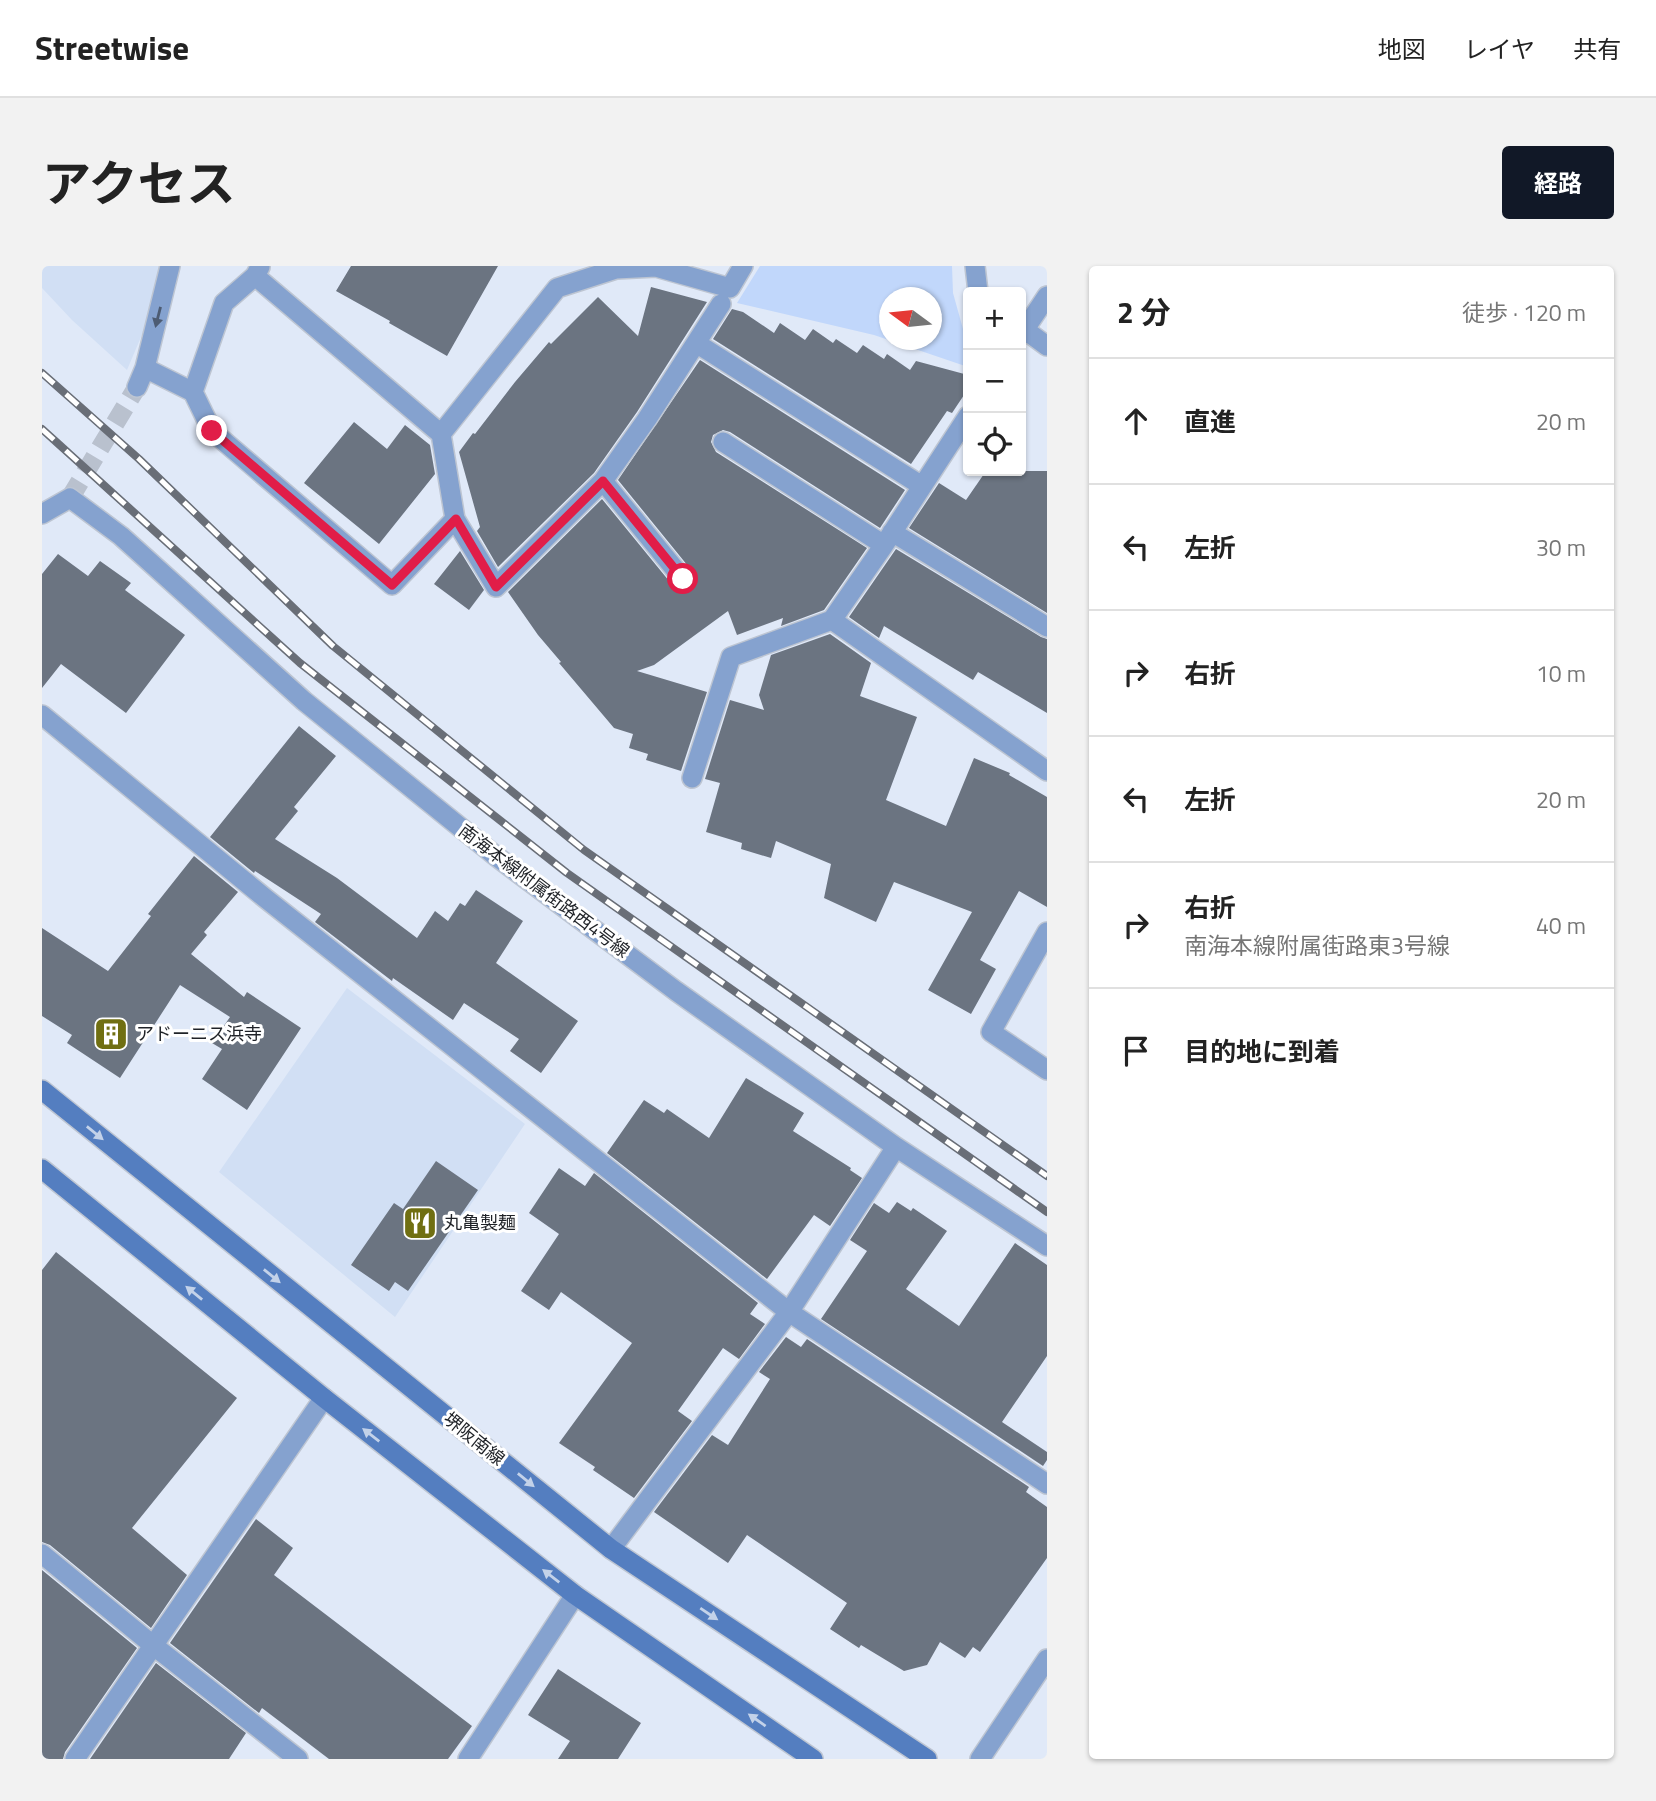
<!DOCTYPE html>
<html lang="ja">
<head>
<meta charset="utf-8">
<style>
	:root { --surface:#fff; --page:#f2f2f2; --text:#222; --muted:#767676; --line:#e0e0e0; --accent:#111827 }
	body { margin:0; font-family:"Titillium Web","Noto Sans JP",sans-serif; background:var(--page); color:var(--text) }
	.controls { position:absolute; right:21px; top:21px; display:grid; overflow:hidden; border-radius:7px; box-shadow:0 2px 5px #0004 }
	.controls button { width:63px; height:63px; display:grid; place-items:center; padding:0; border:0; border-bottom:2px solid var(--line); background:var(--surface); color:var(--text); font:35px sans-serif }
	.compass { position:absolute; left:837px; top:21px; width:63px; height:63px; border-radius:50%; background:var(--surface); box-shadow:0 2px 5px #0004; rotate:285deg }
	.stop { position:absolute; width:21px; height:21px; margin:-16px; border:5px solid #e11d48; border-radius:50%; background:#fff }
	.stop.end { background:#e11d48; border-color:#fff; box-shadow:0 2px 7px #0008 }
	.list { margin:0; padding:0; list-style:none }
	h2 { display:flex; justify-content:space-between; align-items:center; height:91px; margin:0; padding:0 28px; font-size:30px }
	h2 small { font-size:23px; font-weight:400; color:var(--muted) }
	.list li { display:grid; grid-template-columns:46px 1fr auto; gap:21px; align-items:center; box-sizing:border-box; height:126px; padding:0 28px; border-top:2px solid var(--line) }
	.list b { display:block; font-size:26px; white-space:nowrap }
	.list p { margin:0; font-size:23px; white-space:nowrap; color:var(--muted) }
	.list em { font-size:23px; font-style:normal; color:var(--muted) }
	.icon { flex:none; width:38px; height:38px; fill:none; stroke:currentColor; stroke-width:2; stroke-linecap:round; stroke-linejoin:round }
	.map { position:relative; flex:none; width:1005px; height:1493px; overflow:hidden; border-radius:7px }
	header { display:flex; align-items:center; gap:42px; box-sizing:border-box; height:98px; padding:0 35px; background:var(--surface); border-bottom:2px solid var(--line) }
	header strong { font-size:33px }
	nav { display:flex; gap:38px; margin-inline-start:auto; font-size:24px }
	.intro { display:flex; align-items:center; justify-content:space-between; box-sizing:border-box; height:168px; padding:0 42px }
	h1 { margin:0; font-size:49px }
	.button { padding:18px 32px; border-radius:7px; background:var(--accent); color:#fff; font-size:24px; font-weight:700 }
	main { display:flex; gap:42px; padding:0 42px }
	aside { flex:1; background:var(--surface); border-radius:7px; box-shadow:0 2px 5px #0004 }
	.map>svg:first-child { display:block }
	.built { fill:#d1dff4 }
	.green { fill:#c1d7fb; fill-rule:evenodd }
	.building { fill:#6b7481 }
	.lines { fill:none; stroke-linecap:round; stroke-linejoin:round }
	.minor-tunnel { stroke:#b9c1ce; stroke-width:19; stroke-dasharray:19 10; stroke-linecap:butt }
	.minor-casing { stroke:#bdc5d2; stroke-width:22 }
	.tertiary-casing { stroke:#bdc5d2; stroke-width:22 }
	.secondary-casing { stroke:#bdc5d2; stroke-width:22 }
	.minor { stroke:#85a2cf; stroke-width:19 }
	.tertiary { stroke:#85a2cf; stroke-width:19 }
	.secondary { stroke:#547ec0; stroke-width:19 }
	.rail-casing { stroke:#696e77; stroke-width:8 }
	.rail { stroke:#fff; stroke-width:5; stroke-dasharray:16; stroke-linecap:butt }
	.oneway { fill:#4d5c73 }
	.oneway2 { fill:#c3d2e9 }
	.route { stroke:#e11d48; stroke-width:9 }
	.labels { text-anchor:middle; stroke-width:6; stroke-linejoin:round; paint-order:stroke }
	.street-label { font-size:18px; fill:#1f2227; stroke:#fff }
	.poi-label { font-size:18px; fill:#1f2227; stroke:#fff; text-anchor:start }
</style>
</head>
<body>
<header>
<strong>Streetwise</strong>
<nav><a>地図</a><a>レイヤ</a><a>共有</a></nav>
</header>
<div class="intro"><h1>アクセス</h1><a class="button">経路</a></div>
<main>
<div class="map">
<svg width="1005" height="1493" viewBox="0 0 1005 1493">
	<rect width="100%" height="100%" fill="#e0e9f8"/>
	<!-- built -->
	<path class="built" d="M0,0H120L113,38L85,104L30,54L0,22Z
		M305,722L483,858L353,1051L177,906Z"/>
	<!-- green -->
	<path class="green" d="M718,0H910L911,27L926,81V101L832,69L695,37ZM848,32H890V74H848Z"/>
	<!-- building -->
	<path class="building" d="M309,0H456L405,90L347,57L348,55L294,25Z
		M609,21L665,36L595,146L552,207L456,301L435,265L438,261L417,186L431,167L433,168L473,116L507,76L509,78L556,31L596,70Z
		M690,43L701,46L732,67L738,57L763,74L771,63L791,77L794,73L815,87L821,79L842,93L845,88L868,104L874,95L926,109V123L910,147L905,145L869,198L671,73Z
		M658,94L863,224L838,262L688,166L681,164L671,169L669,176L674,186L825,282L782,344L739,360L741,352L695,369L686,345L612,399L595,405L665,426L639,505L604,494L606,488L587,482L591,468L572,462L517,397L519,396L496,369L466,326L560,233L632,321L642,325L649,322L653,312L650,305L576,214Z
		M312,156L345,183L363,159L388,179L393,208L337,278L262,217Z
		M944,205H1005V347L867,262L897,217L924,234Z
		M854,283L999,371L1005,373V447L936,406L931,414L842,360L837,372L807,351Z
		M418,285L442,324L427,344L392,318Z
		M16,288L46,310L58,295L89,317L83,324L143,369L84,447L19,398L0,422V308Z
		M788,368L829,397L818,430L875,451L844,534L904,560L932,492L968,507L967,509L1005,531V641L977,625L938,694L954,703L929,748L886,724L930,646L852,616L834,656L782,632L789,598L734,575L729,592L699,583L700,577L664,566L678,517L663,513L688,434L722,444L717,429L729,389Z
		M257,460L294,490L252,541L256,545L233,573L295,612L375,672L393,645L406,655L418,637L423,640L434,624L481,655L454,697L536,755L499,807L468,785L477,773L422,737L411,754L351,712L350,715L273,656L279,648L213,605L212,607L168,571Z
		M152,590L196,626L162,666L165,669L149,688L202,731L205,726L259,762L205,844L160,813L180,783L170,777L188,751L138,719L78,812L25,777L30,769L0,750V662L66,705L109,650L106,648Z
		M704,812L762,847L751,865L809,902L808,904L820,912L788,960L772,949L725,1013L565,887L602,834L622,847L625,843L667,872Z
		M394,895L436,924L366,1025L353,1016L347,1025L309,999L352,937L361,943Z
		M517,902L543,920L552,907L716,1037L708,1048L723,1058L697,1093L681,1082L636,1145L650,1155L592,1232L551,1204L553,1201L517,1177L590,1077L519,1026L507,1044L479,1025L517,968L487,947Z
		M855,936L869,945L871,942L905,965L864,1023L917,1060L973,977L1005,999V1090L960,1156L1005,1186V1194L1001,1200L779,1053L825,985L808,974L832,937L847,947Z
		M14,986L195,1132L90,1262L145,1309L109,1362L8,1279L0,1276V1004Z
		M744,1071L759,1081L765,1073L987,1221L984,1226L1005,1241V1292L938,1386L931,1381L923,1392L898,1376L885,1399L862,1405L819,1379L817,1382L788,1363L805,1337L705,1269L686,1297L612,1246L670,1169L686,1179L728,1113L717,1106Z
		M214,1253L251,1282L232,1309L430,1460L406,1493H287L220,1442L217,1447L128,1377Z
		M0,1304L95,1382L23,1486L21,1493H0Z
		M114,1397L204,1467L187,1493H48Z
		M516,1403L599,1457L576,1493H516L528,1475L486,1449Z"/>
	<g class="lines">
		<!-- minor-tunnel -->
		<path class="minor-tunnel" d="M28,232L95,121"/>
		<!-- minor casing -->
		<g class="minor-casing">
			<path id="minor" d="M933,0L936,26
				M213,10L399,168L413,253L454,321L561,215L641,313
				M979,61L1005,80
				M979,69L1005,30
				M654,77L880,220
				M103,102L151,126L170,165L350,319L413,253
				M95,121L103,102L128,0
				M151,126L182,37L213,10L218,1
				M399,168L515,22L574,3L614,1L688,22L701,0
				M681,176L842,279
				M561,215L605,153L679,38
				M0,248L28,232L79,270L262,435L455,591L634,725L854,881L1005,980
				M850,266L1005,361
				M790,354L1005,505
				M0,449L223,632L747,1046L1005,1218
				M650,512L689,391L790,354L842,279L926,150
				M1005,666L949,766L1005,804
				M569,1283L747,1046L854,881
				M0,1288L112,1380L256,1493
				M33,1493L282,1132
				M426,1493L533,1329"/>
		</g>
		<!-- tertiary casing -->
		<g class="tertiary-casing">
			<path id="tertiary" d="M938,1493L1005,1393"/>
		</g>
		<!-- secondary casing -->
		<g class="secondary-casing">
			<path id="secondary" d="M0,824L569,1283L885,1493
				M0,903L282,1132L533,1329L771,1493"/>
		</g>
		<!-- minor -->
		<use href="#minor" class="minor"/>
		<!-- tertiary -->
		<use href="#tertiary" class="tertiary"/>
		<!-- secondary -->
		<use href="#secondary" class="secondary"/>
		<!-- rail casing -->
		<g class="rail-casing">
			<path id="rail" d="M0,107L97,193L291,380L542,584L1005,910
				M0,163L258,397L525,607L1005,946"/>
		</g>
		<!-- rail -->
		<use href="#rail" class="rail"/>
	</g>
	<!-- one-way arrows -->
	<defs><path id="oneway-solid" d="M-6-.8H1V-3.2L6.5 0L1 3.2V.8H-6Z" transform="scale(1.75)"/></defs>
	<use class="oneway" href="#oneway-solid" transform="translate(116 51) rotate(104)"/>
	<g class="oneway2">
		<use href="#oneway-solid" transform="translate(53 867) rotate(39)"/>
		<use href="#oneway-solid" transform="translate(230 1010) rotate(39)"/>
		<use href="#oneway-solid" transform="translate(152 1027) rotate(-141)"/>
		<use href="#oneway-solid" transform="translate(329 1169) rotate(-142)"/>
		<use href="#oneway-solid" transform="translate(484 1214) rotate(39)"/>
		<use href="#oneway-solid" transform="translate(509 1310) rotate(-142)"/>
		<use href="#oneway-solid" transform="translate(667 1348) rotate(34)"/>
		<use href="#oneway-solid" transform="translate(715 1454) rotate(-145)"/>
	</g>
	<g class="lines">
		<!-- route -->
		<path class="route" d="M170,165L350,319L414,253L454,321L561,215L641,313"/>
	</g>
	<!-- icons -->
	<defs>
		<g id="building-square" transform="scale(1.75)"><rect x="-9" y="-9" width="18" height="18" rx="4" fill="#706f12" stroke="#fff"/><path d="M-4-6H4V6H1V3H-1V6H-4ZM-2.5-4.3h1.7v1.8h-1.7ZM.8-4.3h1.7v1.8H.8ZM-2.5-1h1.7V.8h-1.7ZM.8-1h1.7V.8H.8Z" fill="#fff"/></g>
		<g id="restaurant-square" transform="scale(1.75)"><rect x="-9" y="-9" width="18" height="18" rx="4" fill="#706f12" stroke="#fff"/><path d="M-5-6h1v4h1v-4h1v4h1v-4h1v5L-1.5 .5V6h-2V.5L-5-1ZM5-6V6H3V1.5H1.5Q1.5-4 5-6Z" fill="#fff"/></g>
	</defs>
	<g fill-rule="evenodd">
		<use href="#building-square" x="69" y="768"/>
		<use href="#restaurant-square" x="378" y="957"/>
	</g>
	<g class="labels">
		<!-- street labels -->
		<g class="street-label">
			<text transform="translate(502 625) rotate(37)" y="6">南海本線附属街路西4号線</text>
			<text transform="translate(432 1173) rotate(39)" y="6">堺阪南線</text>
		</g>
		<!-- poi labels -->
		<g class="poi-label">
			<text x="94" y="774">アドーニス浜寺</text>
			<text x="402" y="963">丸亀製麺</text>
		</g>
	</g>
</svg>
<div class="controls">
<button>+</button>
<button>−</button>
<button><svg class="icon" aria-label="locate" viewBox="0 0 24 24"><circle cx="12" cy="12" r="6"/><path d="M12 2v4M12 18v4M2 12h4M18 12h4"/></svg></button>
</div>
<svg class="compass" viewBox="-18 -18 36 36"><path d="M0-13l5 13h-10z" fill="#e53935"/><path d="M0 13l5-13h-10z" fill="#767676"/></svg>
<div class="stop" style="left:641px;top:313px"></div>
<div class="stop end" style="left:170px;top:165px"></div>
</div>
<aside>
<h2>2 分<small>徒歩 · 120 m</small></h2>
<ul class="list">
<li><svg class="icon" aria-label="ahead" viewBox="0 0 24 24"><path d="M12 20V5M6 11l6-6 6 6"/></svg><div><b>直進</b></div><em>20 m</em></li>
<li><svg class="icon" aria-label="left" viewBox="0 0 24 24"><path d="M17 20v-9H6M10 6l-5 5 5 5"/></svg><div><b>左折</b></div><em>30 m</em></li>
<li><svg class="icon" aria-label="right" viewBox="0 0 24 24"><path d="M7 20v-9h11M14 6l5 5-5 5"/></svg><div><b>右折</b></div><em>10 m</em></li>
<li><svg class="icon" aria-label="left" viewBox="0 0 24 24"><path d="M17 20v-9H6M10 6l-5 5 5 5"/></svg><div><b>左折</b></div><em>20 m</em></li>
<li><svg class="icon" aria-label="right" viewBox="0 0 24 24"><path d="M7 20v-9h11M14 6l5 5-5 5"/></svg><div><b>右折</b><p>南海本線附属街路東3号線</p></div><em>40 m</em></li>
<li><svg class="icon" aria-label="arrive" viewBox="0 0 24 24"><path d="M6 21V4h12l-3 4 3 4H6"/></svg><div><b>目的地に到着</b></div></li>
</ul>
</aside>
</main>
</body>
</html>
